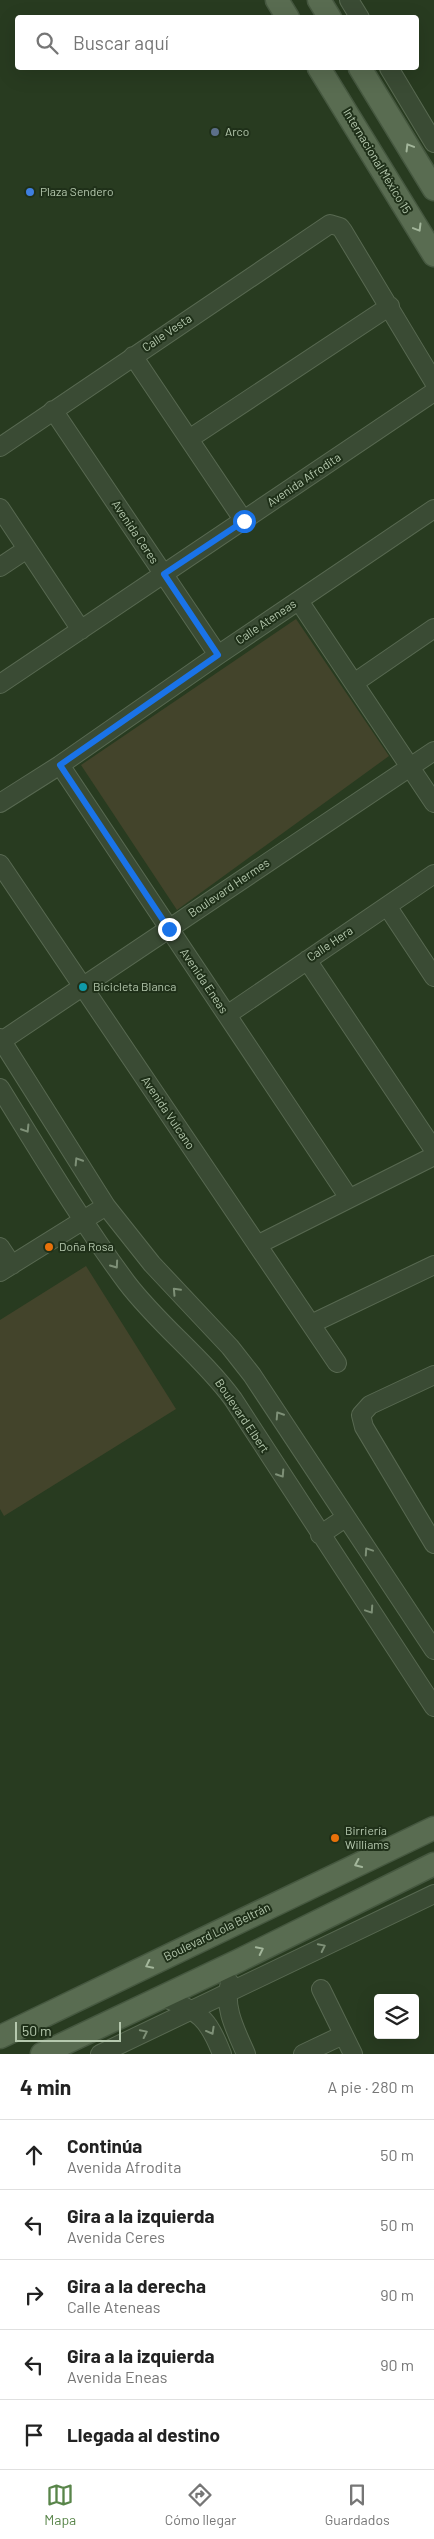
<!DOCTYPE html>
<html lang="es">
<head>
<meta charset="utf-8">
<style>
	:root { --surface:#fff; --page:#f6f6f6; --text:#222; --muted:#767676; --line:#e0e0e0; --accent:#59854a }
	body { margin:0; font-family:Barlow,sans-serif; background:var(--page); color:var(--text) }
	.controls { position:absolute; right:15px; bottom:15px; display:grid; overflow:hidden; border-radius:5px; box-shadow:0 5px 20px #0002 }
	.controls button { width:45px; height:45px; display:grid; place-items:center; padding:0; border:0; border-bottom:1px solid var(--line); background:var(--surface); color:var(--text); font:25px sans-serif }
	.scale { position:absolute; left:15px; bottom:12px; width:106px; box-sizing:border-box; padding-left:5px; border:2px solid #b5c8ae; border-top:0; font-size:14px; line-height:18px; white-space:nowrap; color:#b5c8ae; -webkit-text-stroke:4px #1f3019; paint-order:stroke }
	.stop { position:absolute; width:15px; height:15px; margin:-11px; border:4px solid #1a73e8; border-radius:50%; background:#fff }
	.stop.end { background:#1a73e8; border-color:#fff; box-shadow:0 1px 5px #0008 }
	.list { margin:0; padding:0; list-style:none }
	h2 { display:flex; justify-content:space-between; align-items:center; height:65px; margin:0; padding:0 20px; font-size:21px }
	h2 small { font-size:16px; font-weight:400; color:var(--muted) }
	.list li { display:grid; grid-template-columns:32px 1fr auto; gap:15px; align-items:center; box-sizing:border-box; height:70px; padding:0 20px; border-top:1px solid var(--line) }
	.list b { display:block; font-size:19px; white-space:nowrap }
	.list p { margin:0; font-size:16px; white-space:nowrap; color:var(--muted) }
	.list em { font-size:16px; font-style:normal; color:var(--muted) }
	.icon { flex:none; width:28px; height:28px; fill:none; stroke:currentColor; stroke-width:2; stroke-linecap:round; stroke-linejoin:round }
	.map { position:relative; flex:none; width:434px; height:2054px; overflow:hidden }
	.search { position:absolute; background:var(--surface); box-shadow:0 5px 20px #0002; left:15px; right:15px; top:15px; height:55px; display:flex; align-items:center; gap:12px; box-sizing:border-box; padding:0 18px; border-radius:5px; color:var(--muted); font-size:19px }
	.sheet { height:415px; background:var(--surface) }
	nav { display:flex; justify-content:space-around; align-items:center; box-sizing:border-box; height:70px; border-top:1px solid var(--line); background:var(--surface); font-size:14px; color:var(--muted) }
	nav a { display:grid; justify-items:center; gap:2px }
	nav .on { color:var(--accent) }
	.map>svg:first-child { display:block }
	.green { fill:#43442b }
	.lines { fill:none; stroke-linecap:round; stroke-linejoin:round }
	.minor-casing { stroke:#586951; stroke-width:20 }
	.major-casing { stroke:#465840; stroke-width:25 }
	.minor { stroke:#3a4b34; stroke-width:18 }
	.major { stroke:#596c51; stroke-width:22 }
	.oneway { stroke:#a3b69b }
	.oneway2 { stroke:#7e9077 }
	.route { stroke:#1a73e8; stroke-width:6 }
	.service-dot { fill:#5c6f8a; stroke:#1f3019; stroke-width:2 }
	.shop-dot { fill:#3f7fe0; stroke:#1f3019; stroke-width:2 }
	.culture-dot { fill:#0f9aa8; stroke:#1f3019; stroke-width:2 }
	.food-dot { fill:#e8710a; stroke:#1f3019; stroke-width:2 }
	.labels { text-anchor:middle; stroke-width:4; stroke-linejoin:round; paint-order:stroke }
	.poi-label { font-size:12px; fill:#b5c8ae; stroke:#1f3019; text-anchor:start }
	.street-label { font-size:12px; fill:#b5c8ae; stroke:#1f3019 }
</style>
</head>
<body>
<div class="map">
<svg width="434" height="2054" viewBox="0 0 434 2054">
	<rect width="100%" height="100%" fill="#283b20"/>
	<!-- green -->
	<path class="green" d="M296,619L389,756L177,910L81,765Z
		M86,1266L176,1409L4,1516L0,1509V1320Z"/>
	<g class="lines">
		<!-- minor casing -->
		<g class="minor-casing">
			<path id="minor" d="M349,0L360,18
				M389,68L434,143
				M133,356L244,521
				M53,410L218,655
				M189,439L390,306
				M0,447L330,224L340,227L343,231L434,382
				M0,508L81,630
				M0,567L27,549
				M299,601L434,803
				M354,683L434,628
				M0,684L434,392
				M60,765L349,1198
				M0,803L60,765L218,655L434,509
				M0,864L337,1363
				M387,906L434,977
				M307,960L434,1150
				M227,1015L434,874
				M0,1038L106,1206L152,1264L230,1347L252,1375L434,1650
				M0,1042L434,751
				M0,1088C41,1154 81,1221 127,1283C159,1325 202,1357 233,1399L434,1707
				M257,1245L434,1156
				M0,1247L12,1265
				M0,1272L106,1206
				M311,1324L434,1265
				M434,1375L370,1405L361,1415L364,1427L434,1544
				M320,1535L345,1518
				M230,1983C222,2006 237,2033 246,2054
				M321,1989L353,2054
				M163,1997C200,2013 207,2016 222,2054
				M100,2054L434,1894
				M303,2054L343,2035"/>
		</g>
		<!-- major casing -->
		<g class="major-casing">
			<path id="major" d="M277,0L288,18
				M319,0L330,18
				M319,68L434,255
				M360,68L434,189
				M0,2037L434,1828
				M42,2054L238,1961L434,1864"/>
		</g>
		<!-- minor -->
		<use href="#minor" class="minor"/>
		<!-- major -->
		<use href="#major" class="major"/>
	</g>
	<!-- one-way arrows -->
	<defs><path id="oneway-chevron" d="M-2-3.5L2.5 0L-2 3.5" fill="none" stroke-width="1.6" stroke-linecap="round" stroke-linejoin="round" transform="scale(1.25)"/></defs>
	<g class="oneway">
		<use href="#oneway-chevron" transform="translate(409 147) rotate(-121)"/>
		<use href="#oneway-chevron" transform="translate(418 228) rotate(59)"/>
		<use href="#oneway-chevron" transform="translate(358 1864) rotate(155)"/>
		<use href="#oneway-chevron" transform="translate(260 1950) rotate(-26)"/>
		<use href="#oneway-chevron" transform="translate(149 1965) rotate(154)"/>
	</g>
	<g class="oneway2">
		<use href="#oneway-chevron" transform="translate(26 1129) rotate(58)"/>
		<use href="#oneway-chevron" transform="translate(78 1161) rotate(-122)"/>
		<use href="#oneway-chevron" transform="translate(115 1265) rotate(55)"/>
		<use href="#oneway-chevron" transform="translate(176 1291) rotate(-133)"/>
		<use href="#oneway-chevron" transform="translate(279 1415) rotate(-123)"/>
		<use href="#oneway-chevron" transform="translate(281 1474) rotate(57)"/>
		<use href="#oneway-chevron" transform="translate(368 1551) rotate(-124)"/>
		<use href="#oneway-chevron" transform="translate(370 1610) rotate(56)"/>
		<use href="#oneway-chevron" transform="translate(322 1947) rotate(-26)"/>
		<use href="#oneway-chevron" transform="translate(211 2031) rotate(61)"/>
		<use href="#oneway-chevron" transform="translate(144 2033) rotate(-26)"/>
	</g>
	<g class="lines">
		<!-- route -->
		<path class="route" d="M169,929L60,765L218,655L164,574L244,521"/>
	</g>
	<!-- markers -->
	<circle class="service-dot" cx="215" cy="132" r="5"/>
	<circle class="shop-dot" cx="30" cy="192" r="5"/>
	<circle class="culture-dot" cx="83" cy="987" r="5"/>
	<g class="food-dot">
		<circle cx="49" cy="1247" r="5"/>
		<circle cx="335" cy="1838" r="5"/>
	</g>
	<g class="labels">
		<!-- poi labels -->
		<g class="poi-label">
			<text x="225" y="136">Arco</text>
			<text x="40" y="196">Plaza Sendero</text>
			<text x="93" y="991">Bicicleta Blanca</text>
			<text x="59" y="1251">Doña Rosa</text>
			<text x="345" y="1835">Birriería<tspan x="345" dy="14">Williams</tspan></text>
		</g>
		<!-- street labels -->
		<g class="street-label">
			<text transform="translate(377 161) rotate(59)" y="4">Internacional México 15</text>
			<text transform="translate(167 333) rotate(-34)" y="4">Calle Vesta</text>
			<text transform="translate(304 480) rotate(-34)" y="4">Avenida Afrodita</text>
			<text transform="translate(135 532) rotate(56)" y="4">Avenida Ceres</text>
			<text transform="translate(266 622) rotate(-34)" y="4">Calle Ateneas</text>
			<text transform="translate(229 888) rotate(-34)" y="4">Boulevard Hermes</text>
			<text transform="translate(330 944) rotate(-34)" y="4">Calle Hera</text>
			<text transform="translate(204 981) rotate(56)" y="4">Avenida Eneas</text>
			<text transform="translate(168 1113) rotate(56)" y="4">Avenida Vulcano</text>
			<text transform="translate(242 1416) rotate(56)" y="4">Boulevard Elbert</text>
			<text transform="translate(217 1932) rotate(-26)" y="4">Boulevard Lola Beltrán</text>
		</g>
	</g>
</svg>
<div class="controls">
<button><svg class="icon" aria-label="layers" viewBox="0 0 24 24"><path d="M12 4l9 5-9 5-9-5zM3 14l9 5 9-5"/></svg></button>
</div>
<div class="scale">50 m</div>
<div class="stop" style="left:244px;top:521px"></div>
<div class="stop end" style="left:169px;top:929px"></div>
<div class="search"><svg class="icon" aria-label="search" viewBox="0 0 24 24"><circle cx="10" cy="10" r="6"/><path d="M15 15l6 6"/></svg>Buscar aquí</div>
</div>
<section class="sheet">
<h2>4 min<small>A pie · 280 m</small></h2>
<ul class="list">
<li><svg class="icon" aria-label="ahead" viewBox="0 0 24 24"><path d="M12 20V5M6 11l6-6 6 6"/></svg><div><b>Continúa</b><p>Avenida Afrodita</p></div><em>50 m</em></li>
<li><svg class="icon" aria-label="left" viewBox="0 0 24 24"><path d="M17 20v-9H6M10 6l-5 5 5 5"/></svg><div><b>Gira a la izquierda</b><p>Avenida Ceres</p></div><em>50 m</em></li>
<li><svg class="icon" aria-label="right" viewBox="0 0 24 24"><path d="M7 20v-9h11M14 6l5 5-5 5"/></svg><div><b>Gira a la derecha</b><p>Calle Ateneas</p></div><em>90 m</em></li>
<li><svg class="icon" aria-label="left" viewBox="0 0 24 24"><path d="M17 20v-9H6M10 6l-5 5 5 5"/></svg><div><b>Gira a la izquierda</b><p>Avenida Eneas</p></div><em>90 m</em></li>
<li><svg class="icon" aria-label="arrive" viewBox="0 0 24 24"><path d="M6 21V4h12l-3 4 3 4H6"/></svg><div><b>Llegada al destino</b></div></li>
</ul>
</section>
<nav>
<a class="on"><svg class="icon" aria-label="map" viewBox="0 0 24 24"><path d="M3 6l6-2 6 2 6-2v14l-6 2-6-2-6 2zM9 4v14M15 6v14"/></svg>Mapa</a>
<a><svg class="icon" aria-label="directions" viewBox="0 0 24 24"><path d="M12 3l9 9-9 9-9-9zM9 14v-3h6M13 9l2 2-2 2"/></svg>Cómo llegar</a>
<a><svg class="icon" aria-label="saved" viewBox="0 0 24 24"><path d="M7 4h10v16l-5-4-5 4z"/></svg>Guardados</a>
</nav>
</body>
</html>
